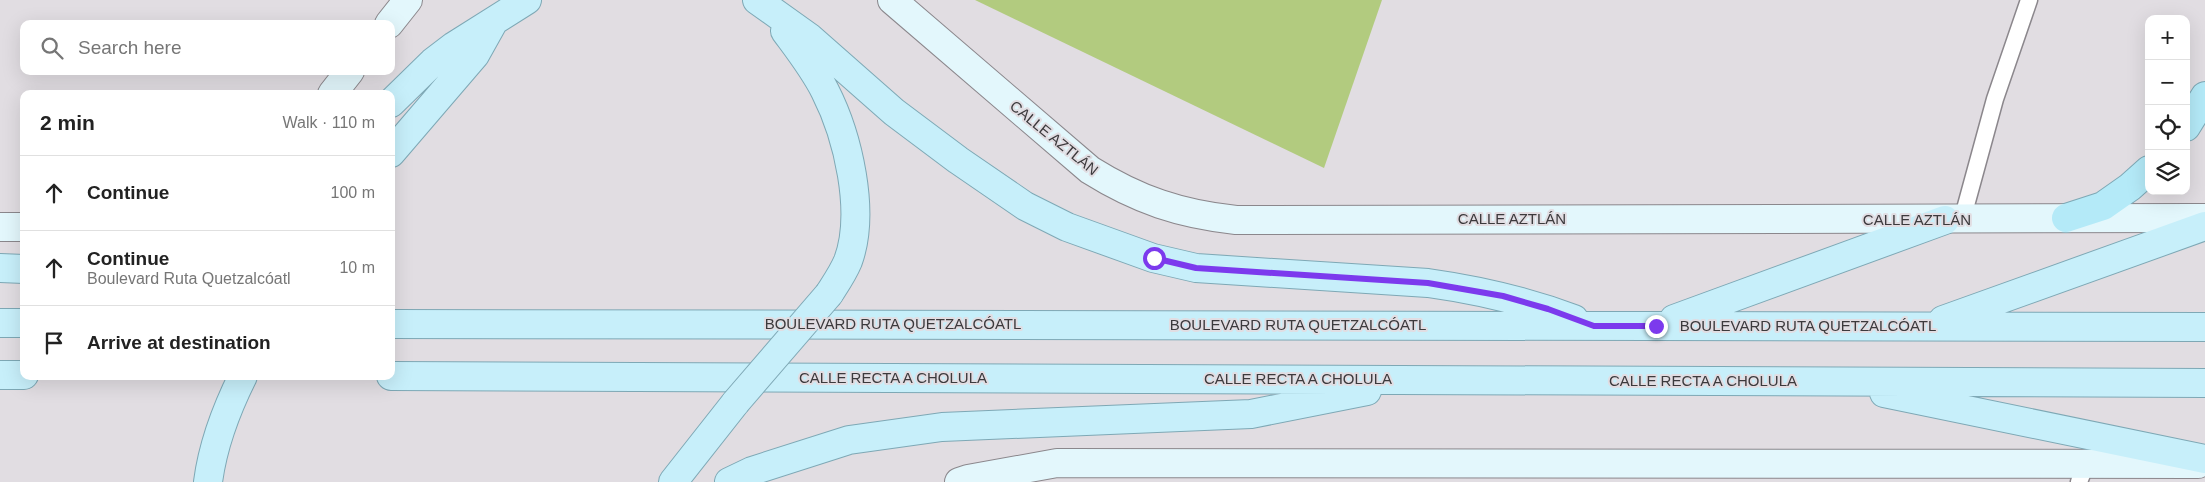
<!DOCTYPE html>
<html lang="en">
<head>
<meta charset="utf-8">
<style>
	:root { --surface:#fff; --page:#f2f2f2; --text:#222; --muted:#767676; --line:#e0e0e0 }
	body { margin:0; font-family:Helvetica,sans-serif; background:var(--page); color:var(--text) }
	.controls { position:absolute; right:15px; top:15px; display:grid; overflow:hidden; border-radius:10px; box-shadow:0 5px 20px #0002 }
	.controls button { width:45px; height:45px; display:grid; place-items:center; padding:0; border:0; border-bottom:1px solid var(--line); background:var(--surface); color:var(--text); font:25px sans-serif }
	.stop { position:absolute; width:15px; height:15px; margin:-11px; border:4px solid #7c3aed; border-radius:50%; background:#fff }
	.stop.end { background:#7c3aed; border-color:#fff; box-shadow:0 1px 5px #0008 }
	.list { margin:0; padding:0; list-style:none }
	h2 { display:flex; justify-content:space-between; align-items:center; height:65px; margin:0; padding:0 20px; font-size:21px }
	h2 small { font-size:16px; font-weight:400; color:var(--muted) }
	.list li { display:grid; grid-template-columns:32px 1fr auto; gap:15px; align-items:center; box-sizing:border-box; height:75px; padding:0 20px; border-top:1px solid var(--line) }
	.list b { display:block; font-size:19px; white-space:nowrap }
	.list p { margin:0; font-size:16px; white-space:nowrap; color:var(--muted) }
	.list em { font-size:16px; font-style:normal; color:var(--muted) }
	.icon { flex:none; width:28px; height:28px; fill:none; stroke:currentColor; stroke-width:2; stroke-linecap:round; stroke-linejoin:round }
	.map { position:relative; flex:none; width:2205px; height:482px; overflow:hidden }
	.search { position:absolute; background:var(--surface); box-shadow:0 5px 20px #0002; left:20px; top:20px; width:375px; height:55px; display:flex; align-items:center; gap:12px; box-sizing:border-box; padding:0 18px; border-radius:10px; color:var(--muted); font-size:19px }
	.panel { position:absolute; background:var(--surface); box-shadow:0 5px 20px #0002; left:20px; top:90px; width:375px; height:290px; border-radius:10px }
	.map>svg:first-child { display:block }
	.green { fill:#b2cb7f }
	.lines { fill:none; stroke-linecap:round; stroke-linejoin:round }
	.service-casing { stroke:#8b878c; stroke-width:19 }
	.secondary-casing { stroke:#8b878c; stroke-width:30 }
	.primary-casing { stroke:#7ea8b5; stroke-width:30 }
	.trunk-casing { stroke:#7ea8b5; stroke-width:30 }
	.service { stroke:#fff; stroke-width:16 }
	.secondary { stroke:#e3f7fc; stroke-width:28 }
	.primary { stroke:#c7effa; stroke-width:28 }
	.trunk { stroke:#b4eaf8; stroke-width:28 }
	.primary-bridge-casing { stroke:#7ea8b5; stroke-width:30; stroke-linecap:butt }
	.primary-bridge { stroke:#c7effa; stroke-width:28 }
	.route { stroke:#7c3aed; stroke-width:6 }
	.labels { text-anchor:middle; stroke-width:4; stroke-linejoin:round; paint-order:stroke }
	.street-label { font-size:15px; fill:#3c3a3d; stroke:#e1dde2 }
</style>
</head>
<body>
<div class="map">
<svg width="2205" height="482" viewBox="0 0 2205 482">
	<rect width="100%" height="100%" fill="#e1dde2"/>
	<!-- green -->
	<path class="green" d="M975,0H1382L1324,168Z"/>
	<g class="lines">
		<!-- service casing -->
		<g class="service-casing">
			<path id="service" d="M1962,220L1995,99L2029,0
				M2079,482L2086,464"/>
		</g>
		<!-- secondary casing -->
		<g class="secondary-casing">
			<path id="secondary" d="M892,0L1090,170C1138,200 1180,214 1236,220L2205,218
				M389,24L408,0
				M332,94L350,71
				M0,227H24
				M959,482L968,479L1057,463L2198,464"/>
		</g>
		<!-- primary casing -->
		<g class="primary-casing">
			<path id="primary" d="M757,0L810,38L894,112L958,160L1025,206L1067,227L1153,258L1196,268L1428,283C1478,290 1526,301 1574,319
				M785,31C799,50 814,69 825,91C848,136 866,212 848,261C843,273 836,283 829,294
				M391,103L433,62L454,46L527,0
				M391,153L475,55L494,21
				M0,268L24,269
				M1674,319L1945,220
				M1943,320L2205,226
				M0,323H24
				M391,324L2205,327
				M0,375H24
				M391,376L2205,383
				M1884,393L2205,459
				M208,482C213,444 226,410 243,376
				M673,482L736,402
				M729,482L752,471L849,440L942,427L1251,414L1367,391"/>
		</g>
		<!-- trunk casing -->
		<g class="trunk-casing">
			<path id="trunk" d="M2186,127L2205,96
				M2066,218L2103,206L2130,187L2149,170"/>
		</g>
		<!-- service -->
		<use href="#service" class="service"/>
		<!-- secondary -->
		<use href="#secondary" class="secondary"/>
		<!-- primary -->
		<use href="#primary" class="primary"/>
		<!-- trunk -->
		<use href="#trunk" class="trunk"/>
		<!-- primary-bridge casing -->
		<g class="primary-bridge-casing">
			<path id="primary-bridge" d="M736,402L829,294"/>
		</g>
		<!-- primary-bridge -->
		<use href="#primary-bridge" class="primary-bridge"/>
	</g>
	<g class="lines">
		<!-- route -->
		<path class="route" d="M1154,258L1196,268L1428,283L1503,296L1548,309L1594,326H1656"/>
	</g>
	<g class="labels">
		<!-- street labels -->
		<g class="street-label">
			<text transform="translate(1054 138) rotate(39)" y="5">CALLE AZTLÁN</text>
			<text x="1512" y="224">CALLE AZTLÁN</text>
			<text x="1917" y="225">CALLE AZTLÁN</text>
			<text x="893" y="329">BOULEVARD RUTA QUETZALCÓATL</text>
			<text x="1298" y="330">BOULEVARD RUTA QUETZALCÓATL</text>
			<text x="1808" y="331">BOULEVARD RUTA QUETZALCÓATL</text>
			<text x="893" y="383">CALLE RECTA A CHOLULA</text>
			<text x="1298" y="384">CALLE RECTA A CHOLULA</text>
			<text x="1703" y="386">CALLE RECTA A CHOLULA</text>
		</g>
	</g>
</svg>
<div class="controls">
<button>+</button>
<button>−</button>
<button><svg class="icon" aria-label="locate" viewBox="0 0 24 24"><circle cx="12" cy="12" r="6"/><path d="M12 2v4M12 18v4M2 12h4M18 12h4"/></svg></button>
<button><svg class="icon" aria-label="layers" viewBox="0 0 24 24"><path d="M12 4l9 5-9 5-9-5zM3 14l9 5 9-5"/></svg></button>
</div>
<div class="stop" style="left:1154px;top:258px"></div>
<div class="stop end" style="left:1656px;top:326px"></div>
<div class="search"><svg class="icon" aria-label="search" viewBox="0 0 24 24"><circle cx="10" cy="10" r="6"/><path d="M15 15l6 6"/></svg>Search here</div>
<section class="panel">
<h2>2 min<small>Walk · 110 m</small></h2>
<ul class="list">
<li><svg class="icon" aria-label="ahead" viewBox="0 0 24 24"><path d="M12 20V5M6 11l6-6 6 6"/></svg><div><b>Continue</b></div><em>100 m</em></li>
<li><svg class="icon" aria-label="ahead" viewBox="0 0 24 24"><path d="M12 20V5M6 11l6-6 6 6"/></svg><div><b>Continue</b><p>Boulevard Ruta Quetzalcóatl</p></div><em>10 m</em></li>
<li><svg class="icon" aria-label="arrive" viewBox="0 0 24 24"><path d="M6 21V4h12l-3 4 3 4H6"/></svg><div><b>Arrive at destination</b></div></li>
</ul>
</section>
</div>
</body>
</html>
